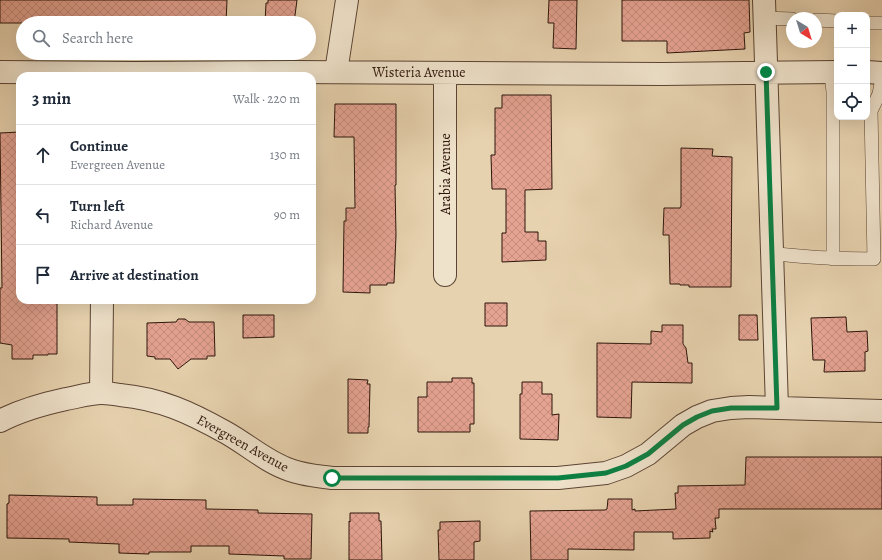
<!DOCTYPE html>
<html lang="en">
<head>
<meta charset="utf-8">
<style>
	:root { --surface:#fff; --page:#f2f2f3; --text:#1f2937; --muted:#747a83; --line:#e0e1e3 }
	body { margin:0; font-family:Alegreya,serif; background:var(--page); color:var(--text) }
	.controls { position:absolute; right:12px; top:12px; display:grid; overflow:hidden; border-radius:8px; box-shadow:0 4px 16px #0002 }
	.controls button { width:36px; height:36px; display:grid; place-items:center; padding:0; border:0; border-bottom:1px solid var(--line); background:var(--surface); color:var(--text); font:20px sans-serif }
	.compass { position:absolute; left:786px; top:12px; width:36px; height:36px; border-radius:50%; background:var(--surface); box-shadow:0 4px 16px #0002; rotate:142deg }
	.stop { position:absolute; width:12px; height:12px; margin:-9px; border:3px solid #0b8043; border-radius:50%; background:#fff }
	.stop.end { background:#0b8043; border-color:#fff; box-shadow:0 1px 4px #0008 }
	.list { margin:0; padding:0; list-style:none }
	h2 { display:flex; justify-content:space-between; align-items:center; height:52px; margin:0; padding:0 16px; font-size:17px }
	h2 small { font-size:13px; font-weight:400; color:var(--muted) }
	.list li { display:grid; grid-template-columns:26px 1fr auto; gap:12px; align-items:center; box-sizing:border-box; height:60px; padding:0 16px; border-top:1px solid var(--line) }
	.list b { display:block; font-size:15px; white-space:nowrap }
	.list p { margin:0; font-size:13px; white-space:nowrap; color:var(--muted) }
	.list em { font-size:13px; font-style:normal; color:var(--muted) }
	.icon { flex:none; width:22px; height:22px; fill:none; stroke:currentColor; stroke-width:2; stroke-linecap:round; stroke-linejoin:round }
	.map { position:relative; flex:none; width:882px; height:560px; overflow:hidden }
	.search { position:absolute; background:var(--surface); box-shadow:0 4px 16px #0002; left:16px; top:16px; width:300px; height:44px; display:flex; align-items:center; gap:10px; box-sizing:border-box; padding:0 14px; border-radius:22px; color:var(--muted); font-size:15px }
	.panel { position:absolute; background:var(--surface); box-shadow:0 4px 16px #0002; left:16px; top:72px; width:300px; height:232px; border-radius:12px }
	.map>svg:first-child { display:block }
	.building { fill:url(#building-cross-hatch); stroke:#2c140a }
	.lines { fill:none; stroke-linecap:round; stroke-linejoin:round }
	.service-casing { stroke:#5b4433; stroke-width:14 }
	.minor-casing { stroke:#5b4433; stroke-width:24 }
	.service { stroke:#efe2cb; stroke-width:13 }
	.minor { stroke:#efe2cb; stroke-width:22 }
	.route { stroke:#0b8043; stroke-width:5 }
	.labels { text-anchor:middle; stroke-width:3; stroke-linejoin:round; paint-order:stroke }
	.street-label { font-size:14px; fill:#2c140a; stroke:#efe2cb }
</style>
</head>
<body>
<div class="map">
<svg width="882" height="560" viewBox="0 0 882 560">
	<defs>
		<pattern id="building-cross-hatch" width="8" height="8" patternUnits="userSpaceOnUse"><rect width="8" height="8" fill="#e5a392"/><path d="M0 0l8 8M0 8l8-8" fill="none" stroke="#c58b7d"/></pattern>
	</defs>
	<rect width="100%" height="100%" fill="#e7d2af"/>
	<filter id="stains"><feTurbulence type="fractalNoise" baseFrequency=".005" numOctaves="4"/><feColorMatrix values="0 0 0 0 .2 0 0 0 0 .09 0 0 0 0 .02 0 0 0 .5 -.17"/></filter>
	<radialGradient id="worn" r=".72"><stop offset=".6" stop-color="#630" stop-opacity="0"/><stop offset="1" stop-color="#630" stop-opacity=".3"/></radialGradient>
	<!-- building -->
	<path class="building" d="M0,0H227L226,23H0Z
		M268,0H297L294,23H265L266,3H268Z
		M549,0H577L576,49L553,48L554,23H548Z
		M622,0H749L750,32L744,33L745,49L667,53V41H622Z
		M502,95H551L552,189L525,190V232H538V241H546V260L502,262V233H506V189H492L491,155H495V108H502Z
		M335,104H396V185H395L396,235L394,283H387V285H370V293L343,292L344,221H346V208H355L354,137H334Z
		M20,132V300H57V354H48V355H33V359H12V345L0,343V288H2L0,133Z
		M681,148L713,149L712,156L732,157L731,287H689V285H680V284H670L669,235H663L664,208H680L681,206Z
		M485,303H507V326H485Z
		M243,315H274V337L243,338Z
		M739,315H757L758,340H739Z
		M846,317L847,332L867,331L868,351L865,352V371L824,372L825,360H813L811,318Z
		M178,319H185L189,322H214L215,356H207V359H191L178,369L170,359H155V357L147,356V323L176,322Z
		M662,325H683V344L686,348L688,363H692V383L632,382L631,418L597,417V343L651,344V331L662,332Z
		M452,378H472V383H474V424H470V432H418V397H427V382H452Z
		M348,379L368,380L367,384H370L369,427H368V433H348Z
		M522,382H542V394H552V415L559,414L558,440L520,439V394H522Z
		M746,457H882V509H719V518H715L716,529H712L713,532L710,531V538L673,539V532H634V550L568,549V560H531L530,511L605,510L607,509L608,499H632V510L635,509V511L676,509L675,493H678V486L745,485Z
		M9,495L97,497V505H133V499L206,500V509L258,510V513L312,514L311,559H284V556L229,554V546H191V552H149V554L119,553V544L69,542V539L7,538V504L9,503Z
		M350,513H379V521H381L382,560H349V521L350,522Z
		M480,521V541L474,542V560H439L438,530H440V522Z"/>
	<g class="lines">
		<!-- service casing -->
		<g class="service-casing">
			<path id="service" d="M764,18L792,19
				M816,20L837,21
				M867,23H882
				M831,72L833,92V111H837
				M833,111V259
				M772,253C806,258 840,259 874,259L871,111L879,94L882,78"/>
		</g>
		<!-- minor casing -->
		<g class="minor-casing">
			<path id="minor" d="M764,0L777,408
				M0,72L135,73L294,72L663,74L837,72
				M336,72L347,0
				M867,72L882,73
				M445,73V275
				M101,393L102,300
				M0,421C21,410 43,404 66,399C77,397 90,393 102,393C108,393 114,394 120,395C161,399 189,412 225,432C247,444 266,462 290,470C303,475 317,476 332,478H558L606,473L626,466L648,454L683,425L697,417L712,411L731,408L749,407L882,411"/>
		</g>
		<!-- service -->
		<use href="#service" class="service"/>
		<!-- minor -->
		<use href="#minor" class="minor"/>
	</g>
	<g class="lines">
		<!-- route -->
		<path class="route" d="M332,478H558L606,473L626,466L648,454L683,425L697,417L712,411L731,408H777L766,72"/>
	</g>
	<g class="labels">
		<!-- street labels -->
		<g class="street-label">
			<text x="419" y="77">Wisteria Avenue</text>
			<text transform="translate(445 174) rotate(-90)" y="5">Arabia Avenue</text>
			<text transform="translate(243 443) rotate(29)" y="5">Evergreen Avenue</text>
		</g>
	</g>
	<rect width="100%" height="100%" filter="url(#stains)"/>
	<rect width="100%" height="100%" fill="url(#worn)"/>
</svg>
<div class="controls">
<button>+</button>
<button>−</button>
<button><svg class="icon" aria-label="locate" viewBox="0 0 24 24"><circle cx="12" cy="12" r="6"/><path d="M12 2v4M12 18v4M2 12h4M18 12h4"/></svg></button>
</div>
<svg class="compass" viewBox="-18 -18 36 36"><path d="M0-13l5 13h-10z" fill="#e53935"/><path d="M0 13l5-13h-10z" fill="#747a83"/></svg>
<div class="stop" style="left:332px;top:478px"></div>
<div class="stop end" style="left:766px;top:72px"></div>
<div class="search"><svg class="icon" aria-label="search" viewBox="0 0 24 24"><circle cx="10" cy="10" r="6"/><path d="M15 15l6 6"/></svg>Search here</div>
<section class="panel">
<h2>3 min<small>Walk · 220 m</small></h2>
<ul class="list">
<li><svg class="icon" aria-label="ahead" viewBox="0 0 24 24"><path d="M12 20V5M6 11l6-6 6 6"/></svg><div><b>Continue</b><p>Evergreen Avenue</p></div><em>130 m</em></li>
<li><svg class="icon" aria-label="left" viewBox="0 0 24 24"><path d="M17 20v-9H6M10 6l-5 5 5 5"/></svg><div><b>Turn left</b><p>Richard Avenue</p></div><em>90 m</em></li>
<li><svg class="icon" aria-label="arrive" viewBox="0 0 24 24"><path d="M6 21V4h12l-3 4 3 4H6"/></svg><div><b>Arrive at destination</b></div></li>
</ul>
</section>
</div>
</body>
</html>
